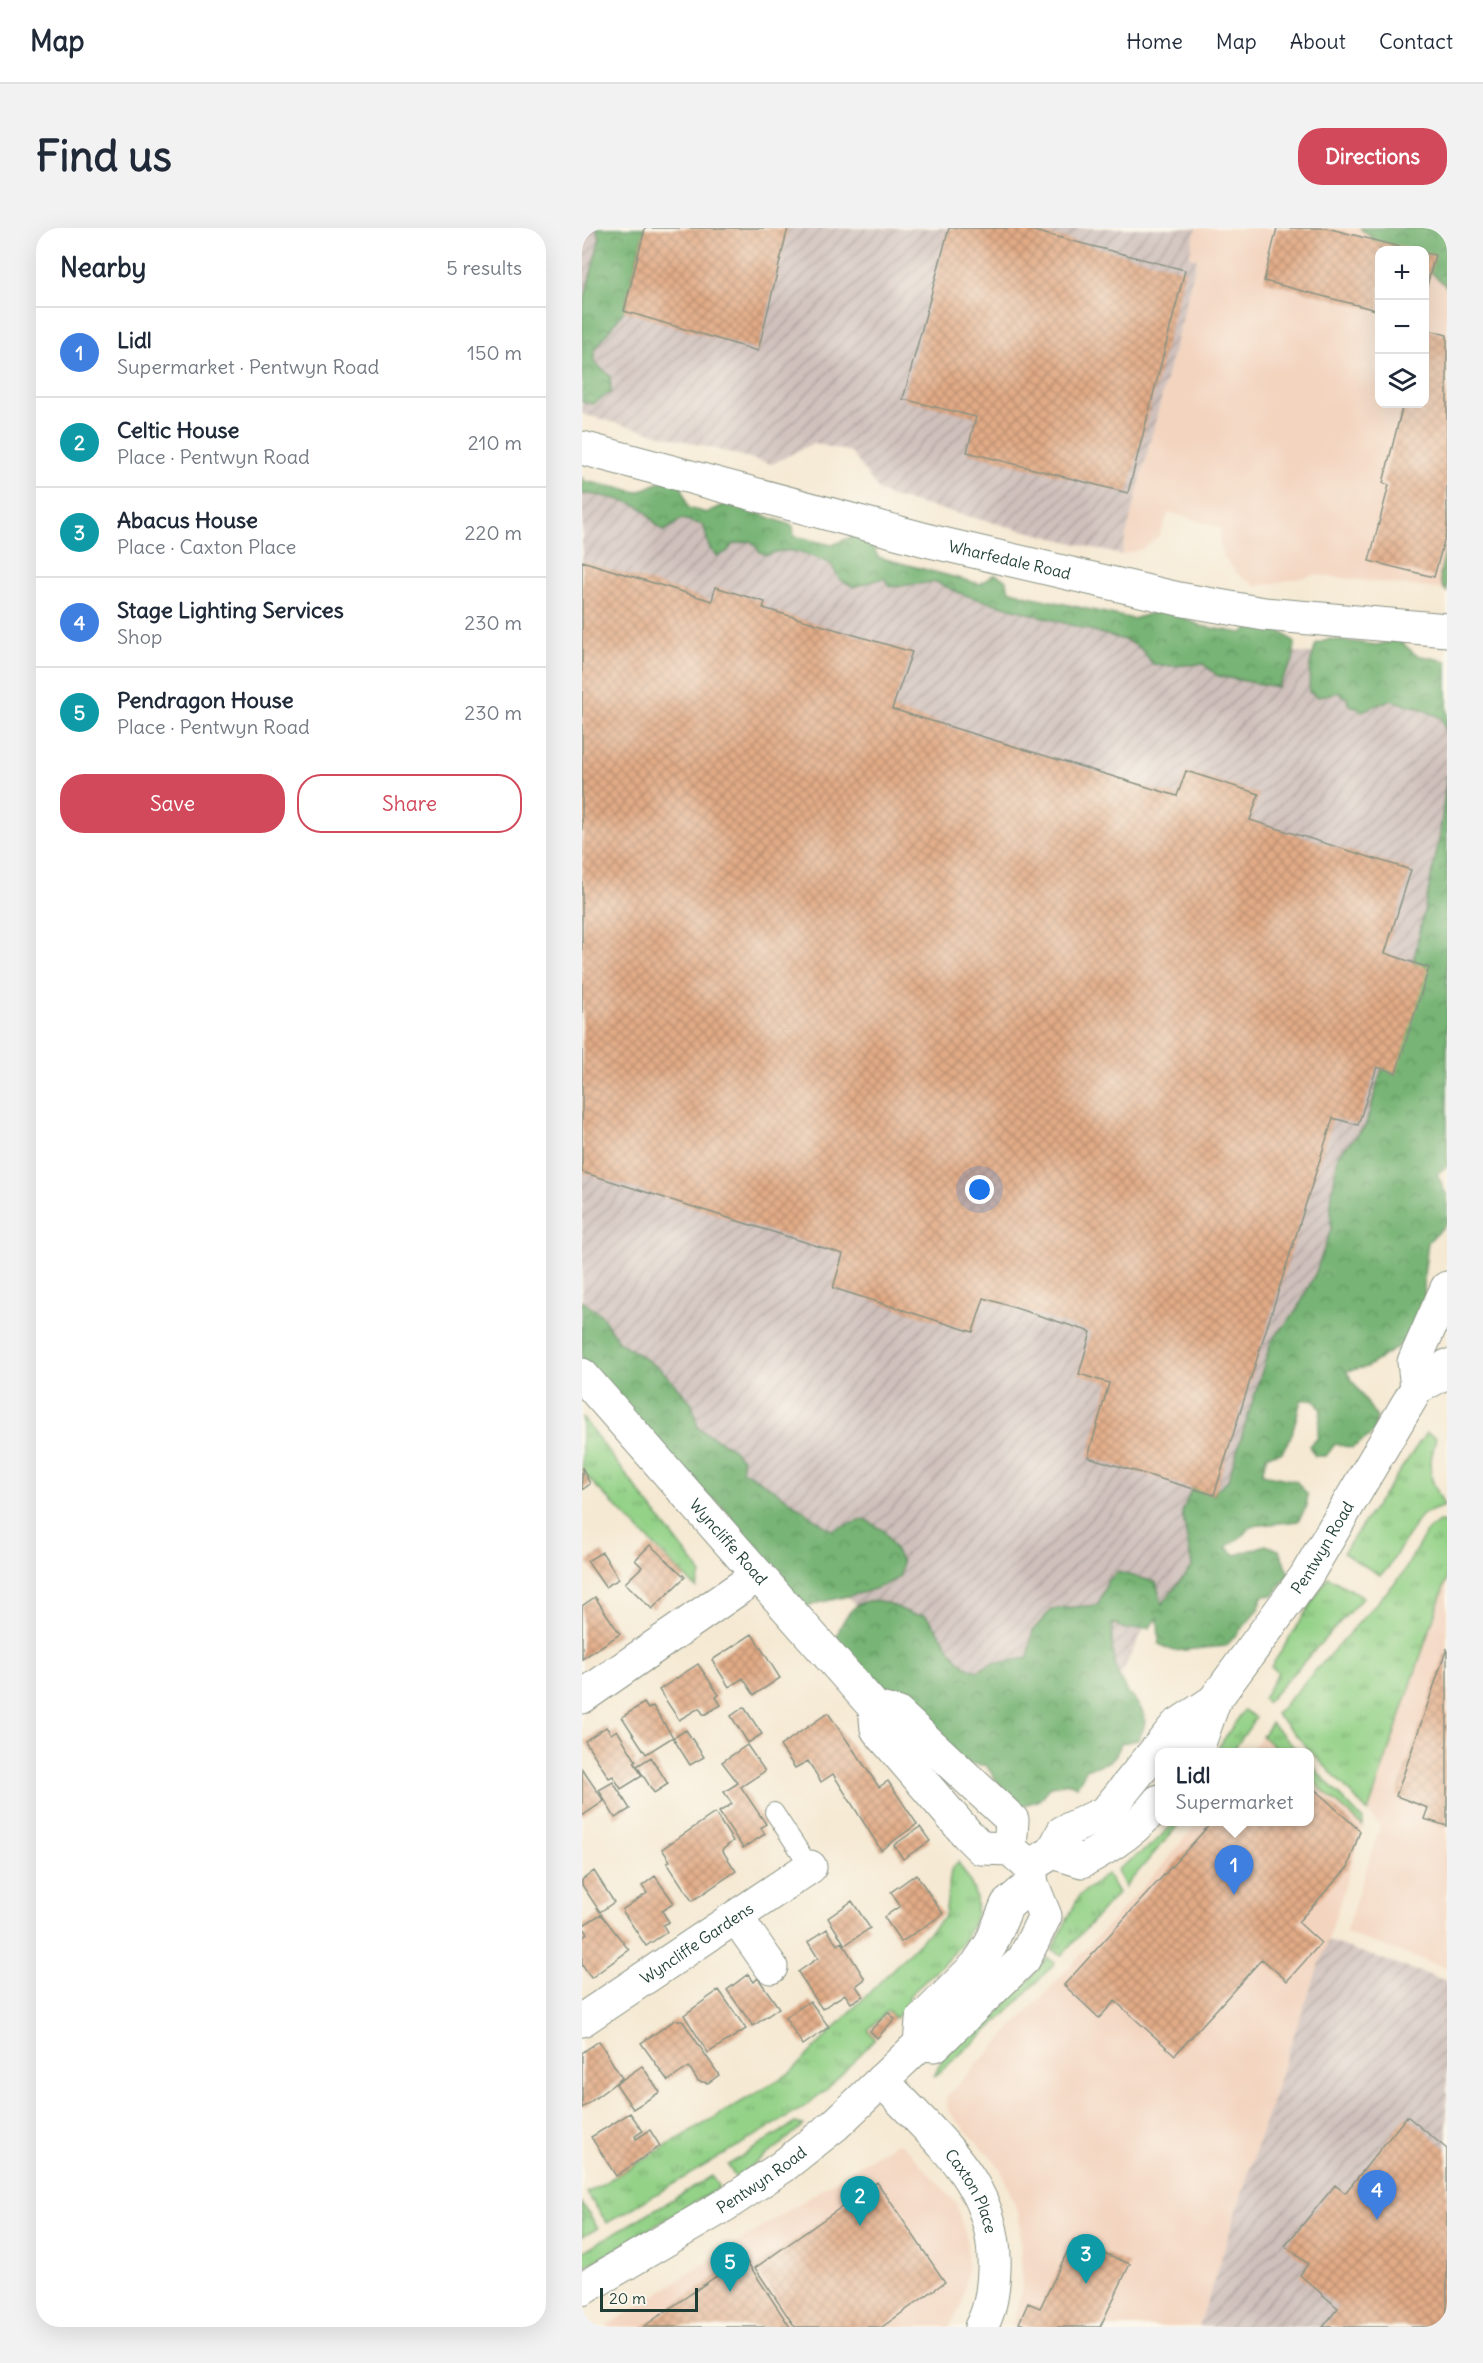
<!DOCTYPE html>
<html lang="en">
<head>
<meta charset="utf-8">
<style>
	:root { --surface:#fff; --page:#f2f2f3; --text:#1f2937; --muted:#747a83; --line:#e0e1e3; --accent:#d1495b }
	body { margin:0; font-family:Delius,sans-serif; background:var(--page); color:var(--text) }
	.controls { position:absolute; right:18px; top:18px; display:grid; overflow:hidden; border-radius:12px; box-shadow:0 6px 24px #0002 }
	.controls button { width:54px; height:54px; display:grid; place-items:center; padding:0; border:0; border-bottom:2px solid var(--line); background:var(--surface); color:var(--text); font:30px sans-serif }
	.scale { position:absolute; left:18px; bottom:15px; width:98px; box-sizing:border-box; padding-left:6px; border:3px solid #1f3d34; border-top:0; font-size:16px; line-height:21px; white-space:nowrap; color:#1f3d34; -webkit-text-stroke:4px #fbf7ec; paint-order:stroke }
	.you { position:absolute; left:398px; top:962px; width:21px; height:21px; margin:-15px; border:4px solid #fff; border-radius:50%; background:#1a73e8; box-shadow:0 0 0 9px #1a73e833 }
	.badge { display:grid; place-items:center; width:39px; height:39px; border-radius:50%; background:var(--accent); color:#fff; font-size:20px; font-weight:700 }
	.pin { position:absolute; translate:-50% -50px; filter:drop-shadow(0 2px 3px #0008) }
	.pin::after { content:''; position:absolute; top:32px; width:21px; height:18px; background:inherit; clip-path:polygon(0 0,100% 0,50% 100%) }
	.popup { position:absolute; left:573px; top:1520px; width:159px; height:78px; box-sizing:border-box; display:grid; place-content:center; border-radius:12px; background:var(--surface); filter:drop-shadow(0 2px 4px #0005); font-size:20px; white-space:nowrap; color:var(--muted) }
	.popup b { font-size:22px; color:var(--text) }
	.popup::after { content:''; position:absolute; left:50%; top:100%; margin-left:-12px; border:12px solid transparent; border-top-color:var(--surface) }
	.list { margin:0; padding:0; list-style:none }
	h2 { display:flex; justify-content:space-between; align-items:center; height:78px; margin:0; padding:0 24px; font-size:26px }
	h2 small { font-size:20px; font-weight:400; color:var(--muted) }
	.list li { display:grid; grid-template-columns:39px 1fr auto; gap:18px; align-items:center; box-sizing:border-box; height:90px; padding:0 24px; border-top:2px solid var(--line) }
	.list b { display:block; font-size:22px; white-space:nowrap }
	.list p { margin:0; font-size:20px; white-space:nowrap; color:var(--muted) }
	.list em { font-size:20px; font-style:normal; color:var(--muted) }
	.actions { display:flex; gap:12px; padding:18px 24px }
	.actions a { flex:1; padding:14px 0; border:2px solid var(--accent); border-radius:24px; text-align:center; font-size:21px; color:var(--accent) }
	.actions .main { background:var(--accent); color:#fff }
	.icon { flex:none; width:33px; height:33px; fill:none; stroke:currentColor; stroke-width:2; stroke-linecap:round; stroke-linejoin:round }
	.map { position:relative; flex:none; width:865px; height:2099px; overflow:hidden; border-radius:24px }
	header { display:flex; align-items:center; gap:36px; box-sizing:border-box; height:84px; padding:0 30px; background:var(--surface); border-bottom:2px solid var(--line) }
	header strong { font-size:28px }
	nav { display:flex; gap:33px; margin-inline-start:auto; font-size:21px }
	.intro { display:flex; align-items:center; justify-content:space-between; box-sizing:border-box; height:144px; padding:0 36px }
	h1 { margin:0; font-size:42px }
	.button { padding:15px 27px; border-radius:24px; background:var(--accent); color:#fff; font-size:21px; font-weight:700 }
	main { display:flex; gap:36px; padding:0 36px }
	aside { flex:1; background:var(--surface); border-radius:24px; box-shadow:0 6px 24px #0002 }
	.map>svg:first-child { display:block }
	.built { fill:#f3d4bf; fill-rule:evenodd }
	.industrial { fill:url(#industrial-furrows) }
	.grass { fill:url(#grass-tufts); stroke:#5a885e; stroke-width:1.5 }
	.forest { fill:url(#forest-crowns); stroke:#4b7854; stroke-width:1.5 }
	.building { fill:url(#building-cross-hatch) }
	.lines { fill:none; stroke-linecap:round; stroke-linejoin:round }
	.service-casing { stroke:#8a9384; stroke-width:20 }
	.minor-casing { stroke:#8a9384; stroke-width:35 }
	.tertiary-casing { stroke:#8a9384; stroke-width:35 }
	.service { stroke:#fff; stroke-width:18 }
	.minor { stroke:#fff; stroke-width:33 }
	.tertiary { stroke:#fff; stroke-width:33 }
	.labels { text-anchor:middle; stroke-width:5; stroke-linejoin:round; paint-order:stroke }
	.street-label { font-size:16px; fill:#1f3d34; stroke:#fbf7ec }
</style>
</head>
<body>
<header>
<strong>Map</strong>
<nav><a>Home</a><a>Map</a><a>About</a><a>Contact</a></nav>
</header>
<div class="intro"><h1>Find us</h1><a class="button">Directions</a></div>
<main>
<aside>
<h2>Nearby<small>5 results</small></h2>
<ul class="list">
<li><span class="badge" style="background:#3f7fe0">1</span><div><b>Lidl</b><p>Supermarket · Pentwyn Road</p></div><em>150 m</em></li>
<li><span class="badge" style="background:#0f9aa8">2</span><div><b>Celtic House</b><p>Place · Pentwyn Road</p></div><em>210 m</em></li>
<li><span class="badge" style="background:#0f9aa8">3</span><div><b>Abacus House</b><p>Place · Caxton Place</p></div><em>220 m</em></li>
<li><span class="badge" style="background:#3f7fe0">4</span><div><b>Stage Lighting Services</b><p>Shop</p></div><em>230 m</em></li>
<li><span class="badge" style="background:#0f9aa8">5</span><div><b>Pendragon House</b><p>Place · Pentwyn Road</p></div><em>230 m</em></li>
</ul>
<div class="actions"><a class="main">Save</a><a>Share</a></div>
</aside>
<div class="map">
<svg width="865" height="2099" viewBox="0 0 865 2099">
	<defs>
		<pattern id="industrial-furrows" width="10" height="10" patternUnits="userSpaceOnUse" patternTransform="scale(1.5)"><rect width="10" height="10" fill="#cfc0bb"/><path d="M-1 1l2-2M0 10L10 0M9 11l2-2" fill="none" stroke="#a79d99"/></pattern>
		<pattern id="grass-tufts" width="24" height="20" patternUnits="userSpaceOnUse" patternTransform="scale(1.5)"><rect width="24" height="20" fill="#94d288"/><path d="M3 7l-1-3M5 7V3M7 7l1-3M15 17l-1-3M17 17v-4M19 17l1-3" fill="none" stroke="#78ac70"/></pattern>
		<pattern id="forest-crowns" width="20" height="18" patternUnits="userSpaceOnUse" patternTransform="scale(1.5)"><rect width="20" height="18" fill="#77b474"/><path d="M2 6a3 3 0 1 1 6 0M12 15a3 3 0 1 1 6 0" fill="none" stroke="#619460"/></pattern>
		<pattern id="building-cross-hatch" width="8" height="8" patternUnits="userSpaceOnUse" patternTransform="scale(1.5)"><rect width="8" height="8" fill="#e2ab86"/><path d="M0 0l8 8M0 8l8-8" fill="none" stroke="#b78c6e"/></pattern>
	</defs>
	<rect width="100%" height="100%" fill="#fbf7ec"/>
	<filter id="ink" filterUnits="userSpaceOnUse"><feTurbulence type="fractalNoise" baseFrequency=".0167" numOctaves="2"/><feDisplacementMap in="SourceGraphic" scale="12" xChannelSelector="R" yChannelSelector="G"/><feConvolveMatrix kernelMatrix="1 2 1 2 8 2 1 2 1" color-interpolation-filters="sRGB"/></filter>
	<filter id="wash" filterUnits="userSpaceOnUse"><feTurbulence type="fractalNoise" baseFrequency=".008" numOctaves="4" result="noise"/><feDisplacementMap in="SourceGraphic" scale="24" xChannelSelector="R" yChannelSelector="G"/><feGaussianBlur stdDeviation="1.35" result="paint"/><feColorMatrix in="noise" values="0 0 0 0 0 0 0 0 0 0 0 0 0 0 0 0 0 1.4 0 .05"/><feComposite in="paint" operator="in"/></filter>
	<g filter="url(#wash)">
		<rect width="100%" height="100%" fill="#f5e9d3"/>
		<!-- built -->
		<path class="built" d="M614,0H857L865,4V362L734,347L676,358L656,347L642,329L637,313L639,300L587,284L577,308L560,321L539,327L615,32L607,30ZM798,22H842V176H798Z
			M865,1350V1740L763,1705L798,1599L786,1584Z
			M680,1508L698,1524H667Z
			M727,1550L781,1598L746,1713L709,1814L617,2099H430L440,2059L437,1987L417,1938L366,1883L364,1869L472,1756L581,1637L616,1594H727Z
			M313,1915L320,1916L374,1975L385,2012V2048L379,2079L367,2099H23Z"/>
		<!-- industrial -->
		<path class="industrial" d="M0,0H614L607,29L615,31L539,327L306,268L297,263L269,224L231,215L190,236L0,186Z
			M0,253L446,368L654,416L848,443L865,455V734L655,1280L563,1398L500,1526L376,1478L0,1107Z
			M746,1713L865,1753V2099H617L709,1814Z"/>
		<!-- grass -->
		<path class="grass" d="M0,1189L114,1338L119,1347L114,1360L4,1248L0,1239Z
			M844,1205L854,1209L848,1236L850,1252L862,1278L839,1287L805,1341L798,1347L761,1325Z
			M857,1294L865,1295V1350L786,1584L694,1486L820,1347L844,1304Z
			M746,1349L781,1369L684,1475L681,1471L696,1444L689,1439Z
			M662,1482L674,1490L650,1524H633Z
			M689,1495L717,1524H698L680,1508Z
			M727,1535L781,1592V1598L727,1550Z
			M593,1594H599L543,1659L535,1642L571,1616Z
			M376,1634C382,1643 388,1652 392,1663C407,1704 352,1743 327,1768L328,1774L313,1790L306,1782L286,1802L293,1811L245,1861L219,1881L25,1995L5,1965L208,1845L363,1688L369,1642Z
			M525,1646L536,1665L480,1727L470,1722L497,1668Z
			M465,1730L473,1735L423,1787L352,1849L360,1831L387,1807L399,1803L445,1755Z
			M213,1895L221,1897L197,1918L153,1949L146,1937Z
			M130,1948L137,1960L0,2041V2024Z
			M0,1975L16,2000L0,2009Z"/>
		<!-- forest -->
		<path class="forest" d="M14,0H63L42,83L13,121V135L28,148L29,164L11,176L0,174V81L18,9Z
			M778,0H865V59L843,39L842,22H804Z
			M0,249L2,253L56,264L80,253L99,256L106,280L125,285L150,273L164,275L170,283L211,298L212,308L250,317L276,306L286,305L296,329L398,356L413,346L424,352L427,362L446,368L551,391L583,381L619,398L660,405L674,395C691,398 701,404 713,415L711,433L695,459L636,448L621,436L587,438L571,436L558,420L546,413L382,367L354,354L308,359L302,350L272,359L257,351L249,336C227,327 208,317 185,327L178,324L169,313L151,316L145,324L136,328C122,319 127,310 121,297L100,291L82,303C71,297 68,285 58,279C48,273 11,265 0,266Z
			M865,318V364C852,352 861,333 865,318Z
			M748,411L795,417L816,411L834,427L865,433V507L859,490L838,480L808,472L780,483L766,476L765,470L755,464L736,469L727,464L728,436L734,416Z
			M865,547V938L855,946L865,968V995L846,1014L842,1047L843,1089L832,1108L785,1139L764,1143L795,1190L792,1205L770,1220L753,1216L744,1228H733L727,1218L735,1211L739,1182L732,1171L719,1172L710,1206L700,1224L685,1227L680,1246L714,1253L725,1266V1278L716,1293L669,1298L660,1308L644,1319L654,1327L684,1317L697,1322L707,1346L692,1367L680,1368L677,1381L644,1418L592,1423L577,1416L576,1390L567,1400L542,1401L531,1395C529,1414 530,1437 540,1455C552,1477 574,1483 556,1512L539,1515C534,1534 522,1537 505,1540L495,1558L488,1555L469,1558L458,1572L439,1578L416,1555L404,1537C346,1536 343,1505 309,1466C293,1448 272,1433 252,1418C259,1390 275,1363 307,1376C321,1381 327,1388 343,1387C363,1404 368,1436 396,1443L408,1436L446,1430L451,1402L470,1381L516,1377L526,1352L536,1344L574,1354L580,1376L610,1338L600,1284L610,1260L632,1267L634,1262L646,1252L689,1114L715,1082L734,1044L749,1001V973L756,927L783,899L831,735L857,613Z
			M0,1073L19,1087L36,1113L80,1142L110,1175L116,1200L151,1221L160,1231V1242C192,1259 219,1282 249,1302L283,1291L302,1303L320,1334L318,1348C291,1368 256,1367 224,1379L149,1306L151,1291L135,1273L117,1263L0,1136Z"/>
		<g id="blocks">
			<!-- building -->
			<path class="building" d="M63,0H206L176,123L42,83Z
				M367,0H440L603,42L546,265L385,224L394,189L321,171Z
				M695,0H745L830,22H798V83L682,53Z
				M843,25L853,27L843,65Z
				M843,101L865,107V302L852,349L787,333L807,257L801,255L820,180L813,179L814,176H843Z
				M0,333L130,373L133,359L183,374L181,380L330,424L310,481L595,568L604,543L677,566L668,592L829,642L803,725L847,740L814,845L795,839L776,897L751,890L632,1267L506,1229L527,1155L497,1146L509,1104L402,1070L391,1104L251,1060L261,1026L0,944Z
				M0,1239L8,1256L0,1262Z
				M68,1317L103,1349L70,1381L43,1355L60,1339L53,1332Z
				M20,1324L37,1351L23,1359L5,1333Z
				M13,1369L38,1406L0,1431V1378Z
				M170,1406L198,1450L172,1467L161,1450L147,1459L130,1432Z
				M865,1420V1598L842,1591L846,1580L814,1568Z
				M116,1436L137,1467L134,1469L139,1477L122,1487L117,1480L97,1492L77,1462Z
				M62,1475L66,1481L71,1478L91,1509L64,1526L40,1489Z
				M162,1479L180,1506L166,1515L149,1488Z
				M246,1485L297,1559L306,1553L335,1596L299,1622L251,1546L239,1554L226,1533L213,1540L198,1518Z
				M24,1499L29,1506L35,1502L54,1533L52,1534L60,1548L39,1561L31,1548L27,1550L3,1513Z
				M104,1502L122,1529L108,1537L91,1510Z
				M165,1517L183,1543L159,1559L184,1596L179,1600L183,1606L161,1620L137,1584L150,1576L142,1564L156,1555L140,1534Z
				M69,1529L86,1556L72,1565L55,1538Z
				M0,1541L22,1573L0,1588Z
				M31,1554L48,1581L33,1590L17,1562Z
				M727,1556L778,1603L766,1639L716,1694L739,1715L705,1753L680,1731L593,1827L533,1773L517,1790L482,1757L630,1594H727Z
				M133,1585L151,1613L140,1622L154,1643L110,1673L85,1635L88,1633L80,1621Z
				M338,1599L348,1613L321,1631L312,1617Z
				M12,1643L32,1674L18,1684L0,1657V1652Z
				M334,1646L361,1686L319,1714L302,1689L318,1678L309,1664Z
				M73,1648L92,1675L80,1683L87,1694L81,1697L85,1704L64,1718L40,1682L65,1665L60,1658Z
				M270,1673L288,1700L263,1717L246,1690Z
				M19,1686L47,1722L9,1750L0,1737V1710L5,1706L0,1698Z
				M245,1701L255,1717L260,1714L283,1751L274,1758L281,1768L269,1775L263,1766L240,1781L216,1744L236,1730L226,1714Z
				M166,1746L172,1754L176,1750L197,1780L171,1798L145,1762Z
				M137,1762L164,1801L126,1825L102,1787Z
				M228,1773L247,1799L221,1817L203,1790Z
				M306,1784L313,1791L295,1810L288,1803Z
				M93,1792H100L137,1847L126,1855L116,1853L107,1839L86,1853L59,1815Z
				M17,1813L40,1850L0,1880V1825Z
				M60,1838L78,1864L51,1881L34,1856Z
				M48,1885L61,1903L53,1908L54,1911L68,1902L78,1918L34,1948L9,1909Z
				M825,1888L865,1921V2099H741L756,2080L718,2047L726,2036L703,2018L753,1957L763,1965Z
				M295,1954L363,2054L300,2099H213L173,2040Z
				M491,2012L548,2036L518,2099H447L437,2095L446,2075L458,2080Z
				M162,2029L208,2099H61Z"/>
		</g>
	</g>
	<g filter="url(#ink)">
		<use href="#blocks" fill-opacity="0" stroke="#8a9384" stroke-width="1.5"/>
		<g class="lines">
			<!-- service casing -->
			<g class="service-casing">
				<path id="service" d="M192,1584L228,1639"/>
			</g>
			<!-- minor casing -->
			<g class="minor-casing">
				<g id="minor">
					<path id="s1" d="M0,220L348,313L597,371L682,386L865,402"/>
					<path id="s2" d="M0,1147L293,1480L315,1485L430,1592L428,1621"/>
					<path d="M0,1469L176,1347"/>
					<path d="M293,1480L295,1501L385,1606L399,1620L428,1621L444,1635"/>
					<path d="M154,1689L189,1739"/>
					<path id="s3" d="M0,1792L228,1639"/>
					<path id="s4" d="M300,1852C353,1911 416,1955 412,2042C411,2062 409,2081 399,2099"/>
				</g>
			</g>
			<!-- tertiary casing -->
			<g class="tertiary-casing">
				<g id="tertiary">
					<path d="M835,1160L832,1134L865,1060"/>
					<path id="s5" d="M614,1524L632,1473L724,1348L835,1160L862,1145L865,1138"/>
					<path d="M471,1624L500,1633C531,1617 556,1600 577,1573"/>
					<path d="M338,1816L353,1817L442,1731L463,1688L450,1656L448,1638L471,1624L481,1604L524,1584L594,1498L632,1473"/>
					<path id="s6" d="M0,2061L143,1977L200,1939L253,1897L338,1816L340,1792L395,1737L409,1716L425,1677L450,1656"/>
				</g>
			</g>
			<!-- service -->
			<use href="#service" class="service"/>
			<!-- minor -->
			<use href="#minor" class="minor"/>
			<!-- tertiary -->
			<use href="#tertiary" class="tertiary"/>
		</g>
	</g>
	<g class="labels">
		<!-- street labels -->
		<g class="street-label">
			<text dy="6" stroke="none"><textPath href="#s1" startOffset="442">Wharfedale Road</textPath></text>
			<text dy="6" stroke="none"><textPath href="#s2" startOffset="222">Wyncliffe Road</textPath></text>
			<text dy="6" stroke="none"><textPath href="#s5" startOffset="242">Pentwyn Road</textPath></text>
			<text dy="6" stroke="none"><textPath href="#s3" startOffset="138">Wyncliffe Gardens</textPath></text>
			<text dy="6" stroke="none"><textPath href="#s6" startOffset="210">Pentwyn Road</textPath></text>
			<text dy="6" stroke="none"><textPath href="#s4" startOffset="144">Caxton Place</textPath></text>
		</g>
	</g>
</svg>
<div class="controls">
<button>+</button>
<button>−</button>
<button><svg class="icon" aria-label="layers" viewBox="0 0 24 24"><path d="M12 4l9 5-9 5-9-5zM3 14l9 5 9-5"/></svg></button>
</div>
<div class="scale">20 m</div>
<div class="you"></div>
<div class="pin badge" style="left:652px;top:1667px;background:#3f7fe0">1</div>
<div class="popup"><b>Lidl</b>Supermarket</div>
<div class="pin badge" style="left:278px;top:1998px;background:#0f9aa8">2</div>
<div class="pin badge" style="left:504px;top:2056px;background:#0f9aa8">3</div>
<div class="pin badge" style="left:795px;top:1992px;background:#3f7fe0">4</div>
<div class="pin badge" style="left:148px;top:2064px;background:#0f9aa8">5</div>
</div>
</main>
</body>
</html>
